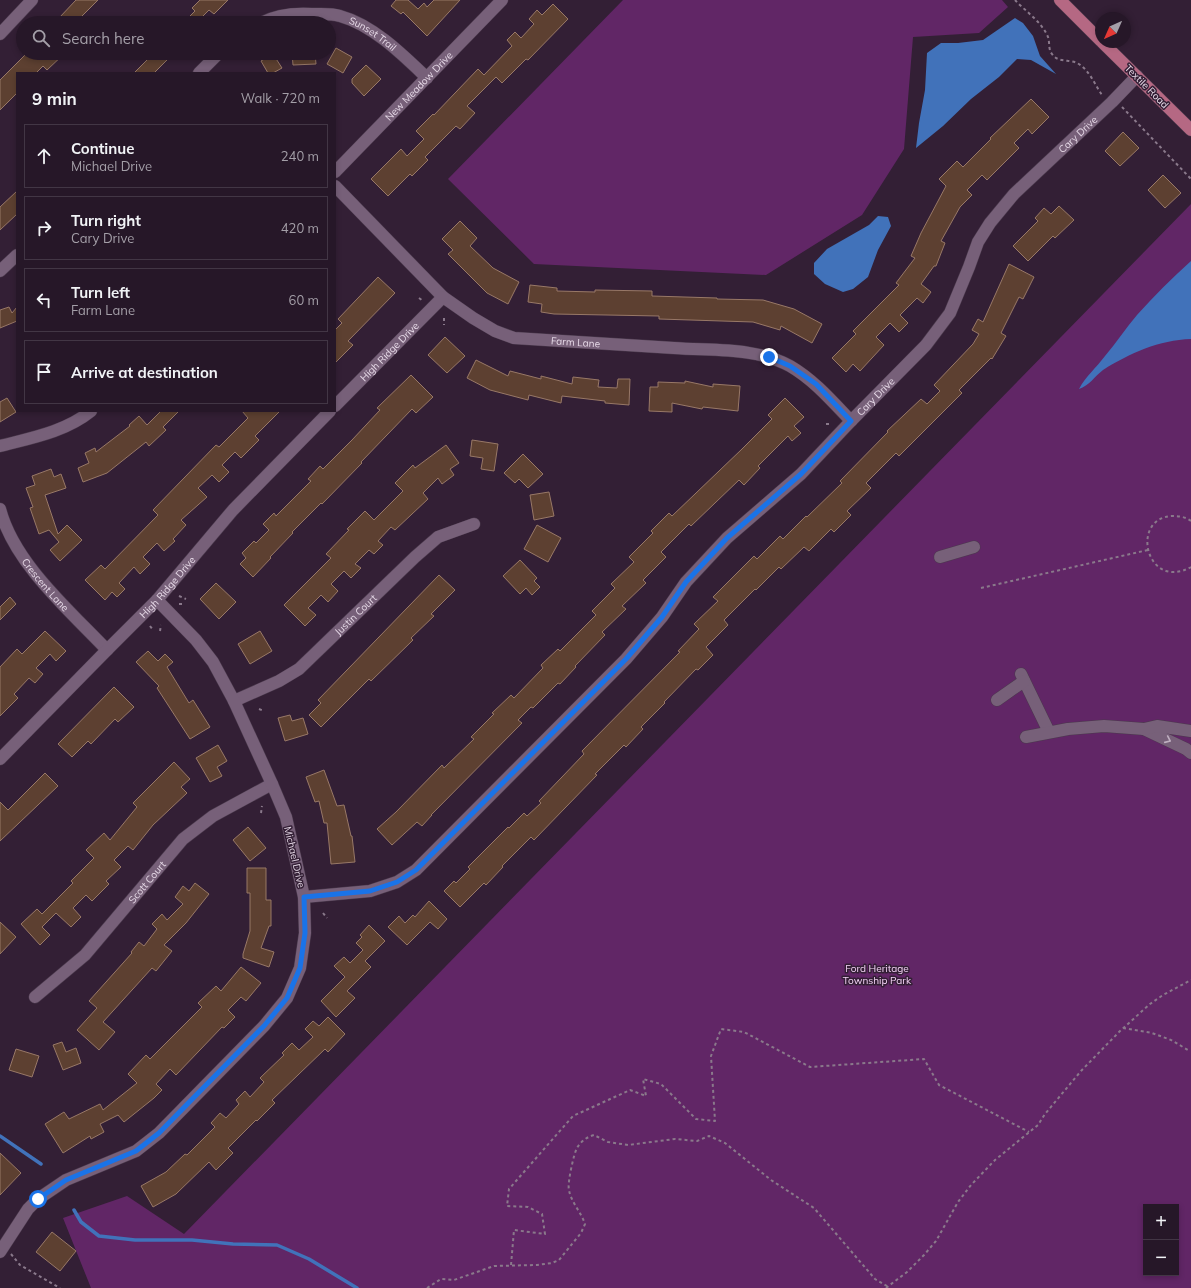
<!DOCTYPE html>
<html lang="en">
<head>
<meta charset="utf-8">
<style>
	:root { --surface:#261728; --page:#322434; --text:#f1f3f6; --muted:#a49fa8; --line:#423645 }
	body { margin:0; font-family:Mulish,sans-serif; background:var(--page); color:var(--text) }
	.controls { position:absolute; right:12px; bottom:12px; display:grid; overflow:hidden; border-radius:0px; box-shadow:0 2px 6px #0003 }
	.controls button { width:36px; height:36px; display:grid; place-items:center; padding:0; border:0; border-bottom:1px solid var(--line); background:var(--surface); color:var(--text); font:20px sans-serif }
	.compass { position:absolute; left:1095px; top:12px; width:36px; height:36px; border-radius:50%; background:var(--surface); box-shadow:0 2px 6px #0003; rotate:225deg }
	.stop { position:absolute; width:12px; height:12px; margin:-9px; border:3px solid #1a73e8; border-radius:50%; background:#fff }
	.stop.end { background:#1a73e8; border-color:#fff; box-shadow:0 1px 4px #0008 }
	.list { margin:0; padding:0; list-style:none }
	h2 { display:flex; justify-content:space-between; align-items:center; height:52px; margin:0; padding:0 16px; font-size:17px }
	h2 small { font-size:13px; font-weight:400; color:var(--muted) }
	.list li { display:grid; grid-template-columns:26px 1fr auto; gap:12px; align-items:center; box-sizing:border-box; height:64px; margin:0 8px 8px; padding:0 8px; border:1px solid var(--line); border-radius:0px }
	.list b { display:block; font-size:15px; white-space:nowrap }
	.list p { margin:0; font-size:13px; white-space:nowrap; color:var(--muted) }
	.list em { font-size:13px; font-style:normal; color:var(--muted) }
	.icon { flex:none; width:22px; height:22px; fill:none; stroke:currentColor; stroke-width:2; stroke-linecap:round; stroke-linejoin:round }
	.map { position:relative; flex:none; width:1191px; height:1288px; overflow:hidden }
	.search { position:absolute; background:var(--surface); box-shadow:0 2px 6px #0003; left:16px; top:16px; width:320px; height:44px; display:flex; align-items:center; gap:10px; box-sizing:border-box; padding:0 14px; border-radius:22px; color:var(--muted); font-size:15px }
	.panel { position:absolute; background:var(--surface); box-shadow:0 2px 6px #0003; left:16px; top:72px; width:320px; height:340px; border-radius:0px }
	.map>svg:first-child { display:block }
	.green { fill:#612666; fill-rule:evenodd }
	.water { fill:#4172ba }
	.lines { fill:none; stroke-linecap:round; stroke-linejoin:round }
	.stream { stroke:#4172ba; stroke-width:3.5 }
	.building { fill:#5d4031; stroke:#987867 }
	.minor-casing { stroke:#4b3a4d; stroke-width:13 }
	.major-casing { stroke:#4b3a4d; stroke-width:13 }
	.path { stroke:#8a798b; stroke-width:2; stroke-dasharray:3 3; stroke-linecap:butt }
	.minor { stroke:#776079; stroke-width:12 }
	.major { stroke:#b56883; stroke-width:12 }
	.oneway { stroke:#bfafc0 }
	.route { stroke:#1a73e8; stroke-width:5 }
	.labels { text-anchor:middle; stroke-width:3; stroke-linejoin:round; paint-order:stroke }
	.street-label { font-size:10px; fill:#e6d9e7; stroke:#331f35 }
	.park-label { font-size:10px; fill:#f6d4f8; stroke:#331f35 }
</style>
</head>
<body>
<div class="map">
<svg width="1191" height="1288" viewBox="0 0 1191 1288">
	<rect width="100%" height="100%" fill="#331f35"/>
	<!-- green -->
	<path class="green" d="M623,0H1002L1008,7L979,33L913,37L904,149L862,215L766,275L534,264L448,179Z
		M1191,204V1288H91L63,1218L127,1196L184,1234ZM1146,1207H1176V1273H1146Z"/>
	<!-- water -->
	<path class="water" d="M1015,18L1023,23L1033,36L1040,56L1056,74L1031,60L1017,59L999,77L971,99L943,126L916,148L919,123L925,90L927,53L941,43H958L983,40Z
		M878,216L888,217L891,226L878,250L868,277L853,289L843,292L825,284L814,274V263L827,249L869,225Z
		M1191,261V339C1159,340 1130,353 1103,370C1095,376 1089,386 1079,389C1086,376 1096,368 1105,356C1116,343 1126,328 1137,315C1154,296 1172,278 1191,261Z"/>
	<g class="lines">
		<!-- stream -->
		<path class="stream" d="M0,1136L41,1164
			M74,1210L81,1222L99,1236L135,1240H192L233,1244L277,1245L309,1259L357,1288"/>
	</g>
	<!-- building -->
	<path class="building" d="M76,0H98L80,18L85,23H64L59,18Z
		M200,0H228L214,14L209,10L196,23H183L195,11L192,8Z
		M396,0H408L418,9L424,3L427,7L434,0H460L427,36L403,12L401,14L391,6Z
		M553,4L568,19L528,60L526,59L502,83L496,77L467,106L475,113L460,129L456,126L425,157L428,160L412,176L410,174L388,196L371,179L401,149L407,156L424,139L416,131L433,114L434,115L478,69L484,75L512,46L507,40L515,32L521,38L534,24L529,19L537,10L542,15Z
		M336,48L352,57L343,73L327,64Z
		M27,53H65L47,70L43,66L36,73H17V93L0,110V80Z
		M154,53H174L154,73H134Z
		M292,53H315L316,64L293,65Z
		M273,54L282,68L273,73H268L261,61Z
		M366,65L381,79L364,96L352,83V79Z
		M1031,99L1049,117L1032,134L1028,129L1014,143L1019,148L987,180L982,175L967,190L972,195L960,207L941,241L945,243L936,266H934L921,284L931,292L923,303L917,298L900,315L908,323L899,332L890,323L876,337L884,345L860,371L853,364L846,372L832,358L856,334L853,331L899,285L896,283L915,258L911,256L921,233L946,186L939,179L957,161L963,167L991,139L990,138Z
		M1123,132L1139,148L1120,166L1105,151Z
		M1163,175L1181,193L1165,208L1148,190Z
		M17,191V214L0,230V207Z
		M1059,206L1074,220L1055,238L1053,236L1028,261L1013,246L1038,221L1035,218L1044,208L1051,214Z
		M460,221L477,238L470,246L493,268L519,282L508,304L487,293L448,254L453,250L442,239Z
		M1009,264L1034,277L1023,299L1019,297L1001,333L1006,336L992,359L991,358L959,390L962,393L899,456L896,453L866,483L871,488L847,511L851,515L834,532L831,529L809,551L804,547L781,569L779,567L756,590L755,589L724,620L728,625L706,647L713,655L698,670L696,669L664,702L665,703L641,727L643,729L626,747L624,745L595,774L597,775L534,840L531,837L502,866L503,867L486,885L484,883L460,907L444,891L454,881L456,883L470,869L468,867L508,827L509,828L524,813L527,816L541,803L539,801L584,754L582,751L680,652L678,651L699,629L694,624L718,601L713,597L754,556L757,559L780,536L783,539L806,516L807,517L842,483L840,481L888,432L887,431L921,399L927,404L940,391L934,385L973,344L979,334L972,330L978,319L983,322Z
		M378,277L395,293L348,341L353,345L335,363V330L342,323L338,319Z
		M530,285L557,288V291L595,292V290L652,291V296L717,298V299L763,300L794,309L822,324L812,343L781,326L780,330L753,322L659,319V316L554,314L541,312L542,304L528,302Z
		M9,307L12,313L17,307V321L0,328V310Z
		M445,337L465,356L447,373L428,355Z
		M476,360L508,376L510,371L541,379V376L572,384L573,377L599,380L598,387L617,388L618,379H630L629,405L605,403V401L562,396L561,403L529,395L528,400L490,390L467,378Z
		M411,375L433,397L416,413L412,409L361,462L362,463L322,504L321,503L292,532L293,533L270,557L271,558L253,577L240,564L246,558L242,553L254,541L256,543L269,530L263,524L274,513L276,516L311,481L308,479L320,466L323,469L352,440L380,410L377,408Z
		M685,381L713,387V384L740,386L738,411L703,407L702,409L672,403V412L649,411L650,387H658V382L685,383Z
		M7,398L16,412L0,422V402Z
		M785,398L804,417L794,426L801,433L792,441L788,436L758,466L760,468L744,485L739,480L691,526L689,524L661,552L666,557L643,580L646,583L622,606L626,609L602,632L605,635L575,666L576,667L560,684L558,683L533,708L531,707L518,720L522,723L431,815H432L422,826L417,822L392,845L377,829L396,812L442,765L444,768L474,739L471,737L494,714L492,713L511,695L514,698L543,668L541,665L558,649L560,651L596,615L592,611L615,588L611,584L634,562L629,557L653,533L651,531L669,513L672,516L742,449L772,419L768,415Z
		M161,411H179L163,427L166,430L149,446L146,442L107,473L83,482L78,468L89,463L85,453L95,448L96,452L130,426L129,425L139,416L147,425Z
		M242,411H280L255,436L259,440L241,458L235,452L222,465L229,472L219,482L212,475L198,488L207,497L181,520L186,525L173,539L175,541L164,551L157,543L143,557L150,564L140,574L134,567L119,583L125,589L117,597L112,592L105,600L85,580L101,565L105,569L158,515L153,510L216,445L219,447L248,418Z
		M472,440L498,444L494,471L481,469L483,458L470,456Z
		M446,445L459,463L450,469L454,475L442,484L438,478L423,493L428,499L395,530L391,527L378,541L383,545L374,554L369,550L355,564L361,568L351,578L344,571L331,584L338,591L328,602L321,595L308,608L316,615L305,626L284,605L331,558L326,554L349,530L347,529L365,511L374,520L403,491L395,483L413,465L415,468Z
		M523,454L543,474L528,488L519,479L515,483L504,473Z
		M51,469L54,477L61,474L66,488L45,495L58,534L67,525L82,540L60,561L50,550L59,542L49,530L39,534L30,508L33,507L26,488L35,485L32,476Z
		M549,492L554,516L534,520L530,495Z
		M537,525L561,538L548,562L524,549Z
		M520,560L537,578L534,581L540,587L532,595L526,588L520,594L503,576Z
		M439,575L455,590L431,614L434,616L411,638L413,640L371,681L369,679L321,727L309,715L321,703L318,700Z
		M216,583L236,602L219,619L200,599Z
		M10,597L16,604L0,620V607Z
		M45,631L66,651L56,661L50,654L36,668L43,674L35,683L29,678L14,694L18,698L0,716V667L17,649L22,654Z
		M260,631L272,651L250,664L238,644Z
		M148,651L158,661L165,654L173,662L167,667L189,703L193,700L210,727L190,739L157,688L159,686L136,662Z
		M114,687L134,707L118,722L115,719L91,744L88,741L72,757L58,744Z
		M290,715L292,721L303,718L308,734L285,741L278,718Z
		M218,745L227,761L217,767L222,776L210,782L196,758Z
		M174,762L190,779L181,787L187,793L153,825L133,850L128,846L114,860L121,867L106,881L109,884L92,901L86,895L73,908L81,917L71,927L56,913L42,927L50,935L40,945L21,924L37,909L42,914L73,883L71,881L94,858L86,850L104,833L110,840L137,807L133,803Z
		M324,770L337,806L344,805L351,836H352L355,862L331,864L327,823H324L319,801L315,802L306,777Z
		M45,773L58,786L0,841V802L8,810Z
		M248,827L266,848L250,861L233,840Z
		M247,868H266V900H271V926H269L261,948L274,952L269,967L243,958V954L250,931V893H247Z
		M195,883L209,894L186,923L164,945L172,951L156,971L152,968L103,1022L115,1032L99,1050L77,1030L97,1008L89,1001L132,953L131,952L139,942L144,946L157,929L152,924L162,914L167,920L183,904L175,897L183,886L189,891Z
		M429,901L447,919L438,929L430,922L407,945L388,927L399,916L405,923L413,915L415,917Z
		M0,922L16,937L0,954Z
		M369,925L385,941L365,961L371,967L347,991L355,998L336,1017L321,1001L345,977L334,966L344,957L350,963L363,950L356,943L362,937L360,935Z
		M241,967L261,983L246,1001L241,997L228,1010L235,1017L224,1028L222,1027L176,1075L170,1069L156,1084L162,1090L154,1098L124,1122L118,1115L100,1124L104,1132L91,1139L90,1136L63,1153L45,1124L64,1112L69,1119L100,1104L103,1110L137,1083L128,1074L146,1055L150,1059L202,1007L198,1003L216,986L221,991Z
		M328,1017L345,1034L328,1052L325,1049L272,1100L275,1103L257,1121L256,1120L228,1148L233,1153L216,1170L209,1162L176,1194L153,1207L141,1186L166,1172L185,1154L187,1155L215,1127L211,1123L220,1113L226,1118L239,1104L236,1100L245,1091L250,1097L264,1082L260,1078L284,1055L282,1053L292,1043L299,1050L313,1037L305,1029L313,1021L319,1026Z
		M62,1042L66,1052L76,1048L81,1063L63,1070L53,1045Z
		M16,1049L39,1056L32,1077L9,1070Z
		M0,1153L21,1173L0,1195Z
		M52,1232L76,1251L60,1271L36,1252Z"/>
	<g class="lines">
		<!-- minor casing -->
		<g class="minor-casing">
			<g id="minor">
				<path id="s1" d="M261,23C276,15 296,13 312,14C321,14 331,13 340,16C373,25 403,55 427,78"/>
				<path d="M0,34L32,0"/>
				<path d="M199,73L219,53"/>
				<path id="s2" d="M335,172L502,0"/>
				<path id="s3" d="M335,186L443,297L473,318L495,331L514,338C567,341 621,345 674,348C713,351 755,347 790,366C814,380 832,401 851,421"/>
				<path d="M0,271L17,255"/>
				<path id="s4" d="M335,406L443,297"/>
				<path d="M0,446C31,438 65,432 91,411"/>
				<path id="s5" d="M0,509C14,563 69,610 107,650"/>
				<path d="M940,557L974,547"/>
				<path d="M1021,674L1049,732"/>
				<path d="M997,700L1024,681"/>
				<path id="s6" d="M234,701L279,681L299,669L415,557L438,537L474,524"/>
				<path d="M1144,729L1186,749L1191,753"/>
				<path d="M1026,737L1068,729L1104,726L1144,729L1157,726L1191,731"/>
				<path id="s7" d="M0,759L107,650L157,600L233,510L330,411"/>
				<path id="s8" d="M304,897L370,891L397,882L416,870L626,659L662,617L686,582L727,538L801,474L851,421L926,345L950,313L969,267L978,242L990,223L1014,194L1112,102L1137,76"/>
				<path id="s9" d="M35,997L85,955L183,839L213,816L272,784"/>
				<path d="M0,1252L28,1209L38,1199L66,1180L136,1151L159,1133L264,1026L287,998L300,968L305,933L304,897L286,817L272,784L234,701L213,662L196,640L157,600"/>
			</g>
		</g>
		<!-- major casing -->
		<g class="major-casing">
			<path id="major" d="M1060,0L1101,41
				M1102,42L1191,130"/>
		</g>
		<!-- path -->
		<path class="path" d="M1015,0C1025,11 1042,22 1048,37C1050,43 1048,49 1052,54C1058,63 1069,59 1077,63C1089,69 1095,85 1102,95
			M1122,107L1191,179
			M419,298L423,301
			M444,318V325
			M826,424H832
			M1191,521C1186,517 1179,516 1173,516C1129,517 1146,592 1191,567
			M981,588L1148,550
			M179,596L186,599
			M179,604H185
			M150,626L153,630
			M160,631L161,625
			M259,709L264,711
			M261,813L262,806
			M323,913L327,918
			M1123,1028L1152,1033L1171,1040L1188,1050
			M11,1254L20,1265L60,1288
			M511,1265L514,1230L545,1234L542,1214L528,1207L507,1206L509,1189L573,1116L630,1090L646,1096L643,1079L661,1084L696,1119L715,1121L711,1056L721,1029L744,1032L810,1067L924,1059L939,1085L1029,1132
			M427,1288L441,1279L454,1280L494,1266L537,1265L552,1263L559,1260L581,1233L585,1224C581,1212 571,1202 569,1190C567,1184 574,1153 577,1148C581,1141 587,1137 594,1135L608,1142L628,1145L675,1139L697,1141L709,1136L725,1143L771,1180L814,1208L875,1279L887,1286
			M886,1288L907,1272L924,1255L936,1241L958,1202L971,1185L995,1160L1038,1125L1045,1114L1081,1071L1120,1031L1150,1004L1163,995L1191,980"/>
		<!-- minor -->
		<use href="#minor" class="minor"/>
		<!-- major -->
		<use href="#major" class="major"/>
	</g>
	<!-- one-way arrows -->
	<defs><path id="oneway-chevron" d="M-2-3.5L2.5 0L-2 3.5" fill="none" stroke-width="1.6" stroke-linecap="round" stroke-linejoin="round"/></defs>
	<use class="oneway" href="#oneway-chevron" transform="translate(1168 740) rotate(24)"/>
	<g class="lines">
		<!-- route -->
		<path class="route" d="M38,1199L66,1180L136,1151L159,1133L264,1026L287,998L300,968L305,933L304,897L370,891L397,882L416,870L626,659L662,617L686,582L727,538L801,474L851,421L816,384L790,366L769,357"/>
	</g>
	<g class="labels">
		<!-- street labels -->
		<g class="street-label">
			<text dy="4" stroke="none"><textPath href="#s1" startOffset="118">Sunset Trail</textPath></text>
			<text dy="4" stroke="none"><textPath href="#s2" startOffset="120">New Meadow Drive</textPath></text>
			<text transform="translate(1147 86) rotate(45)" y="4">Textile Road</text>
			<text dy="4" stroke="none"><textPath href="#s8" startOffset="1114">Cary Drive</textPath></text>
			<text dy="4" stroke="none"><textPath href="#s3" startOffset="299">Farm Lane</textPath></text>
			<text dy="4" stroke="none"><textPath href="#s4" startOffset="77">High Ridge Drive</textPath></text>
			<text dy="4" stroke="none"><textPath href="#s8" startOffset="778">Cary Drive</textPath></text>
			<text dy="4" stroke="none"><textPath href="#s5" startOffset="89">Crescent Lane</textPath></text>
			<text dy="4" stroke="none"><textPath href="#s7" startOffset="240">High Ridge Drive</textPath></text>
			<text dy="4" stroke="none"><textPath href="#s6" startOffset="151">Justin Court</textPath></text>
			<text transform="translate(295 857) rotate(77)" y="4">Michael Drive</text>
			<text dy="4" stroke="none"><textPath href="#s9" startOffset="161">Scott Court</textPath></text>
		</g>
		<!-- park labels -->
		<g class="park-label">
			<text x="877" y="972">Ford Heritage<tspan x="877" dy="12">Township Park</tspan></text>
		</g>
	</g>
</svg>
<div class="controls">
<button>+</button>
<button>−</button>
</div>
<svg class="compass" viewBox="-18 -18 36 36"><path d="M0-13l5 13h-10z" fill="#e53935"/><path d="M0 13l5-13h-10z" fill="#a49fa8"/></svg>
<div class="stop" style="left:38px;top:1199px"></div>
<div class="stop end" style="left:769px;top:357px"></div>
<div class="search"><svg class="icon" aria-label="search" viewBox="0 0 24 24"><circle cx="10" cy="10" r="6"/><path d="M15 15l6 6"/></svg>Search here</div>
<section class="panel">
<h2>9 min<small>Walk · 720 m</small></h2>
<ul class="list">
<li><svg class="icon" aria-label="ahead" viewBox="0 0 24 24"><path d="M12 20V5M6 11l6-6 6 6"/></svg><div><b>Continue</b><p>Michael Drive</p></div><em>240 m</em></li>
<li><svg class="icon" aria-label="right" viewBox="0 0 24 24"><path d="M7 20v-9h11M14 6l5 5-5 5"/></svg><div><b>Turn right</b><p>Cary Drive</p></div><em>420 m</em></li>
<li><svg class="icon" aria-label="left" viewBox="0 0 24 24"><path d="M17 20v-9H6M10 6l-5 5 5 5"/></svg><div><b>Turn left</b><p>Farm Lane</p></div><em>60 m</em></li>
<li><svg class="icon" aria-label="arrive" viewBox="0 0 24 24"><path d="M6 21V4h12l-3 4 3 4H6"/></svg><div><b>Arrive at destination</b></div></li>
</ul>
</section>
</div>
</body>
</html>
